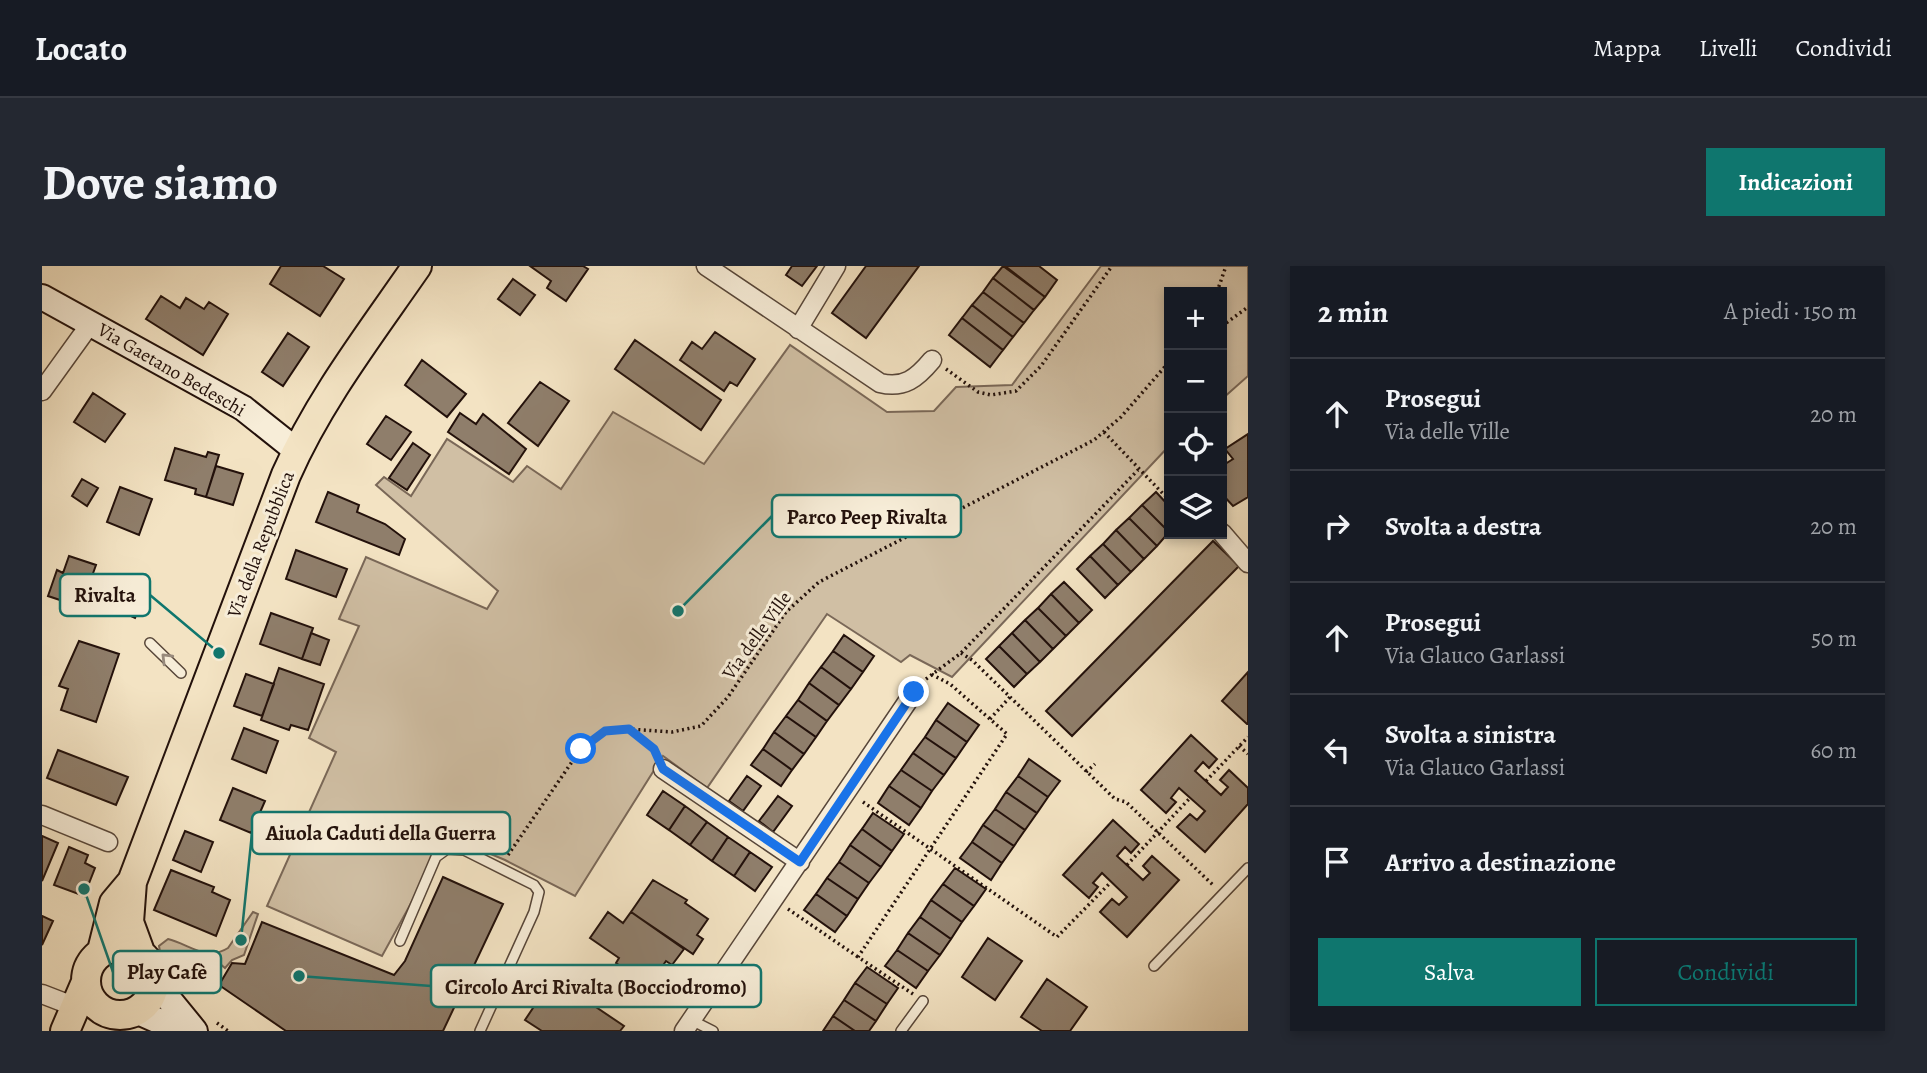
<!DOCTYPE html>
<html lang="it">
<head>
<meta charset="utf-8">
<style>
	:root { --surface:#171b24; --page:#242831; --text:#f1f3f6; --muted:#9ea1a6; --line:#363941; --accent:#0f766e }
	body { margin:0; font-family:Alegreya,serif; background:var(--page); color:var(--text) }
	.controls { position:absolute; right:21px; top:21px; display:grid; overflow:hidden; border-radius:0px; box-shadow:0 4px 10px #0003 }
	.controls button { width:63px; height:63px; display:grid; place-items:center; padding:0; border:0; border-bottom:2px solid var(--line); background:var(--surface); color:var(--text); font:35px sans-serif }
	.stop { position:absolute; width:21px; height:21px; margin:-16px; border:5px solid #1a73e8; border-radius:50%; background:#fff }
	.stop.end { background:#1a73e8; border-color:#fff; box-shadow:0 2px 7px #0008 }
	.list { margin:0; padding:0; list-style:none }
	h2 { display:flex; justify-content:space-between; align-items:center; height:91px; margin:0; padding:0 28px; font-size:30px }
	h2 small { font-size:23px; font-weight:400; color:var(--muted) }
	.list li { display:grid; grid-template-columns:46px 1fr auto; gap:21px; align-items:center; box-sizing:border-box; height:112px; padding:0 28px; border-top:2px solid var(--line) }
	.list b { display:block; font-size:26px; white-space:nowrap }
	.list p { margin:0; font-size:23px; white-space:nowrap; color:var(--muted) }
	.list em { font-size:23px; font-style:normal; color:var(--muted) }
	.actions { display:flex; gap:14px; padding:21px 28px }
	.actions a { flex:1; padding:16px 0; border:2px solid var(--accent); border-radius:0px; text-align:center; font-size:24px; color:var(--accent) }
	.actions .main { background:var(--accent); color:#fff }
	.icon { flex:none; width:38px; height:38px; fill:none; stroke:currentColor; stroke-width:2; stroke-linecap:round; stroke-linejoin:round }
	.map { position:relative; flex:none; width:1206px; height:765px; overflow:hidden; border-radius:0px }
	header { display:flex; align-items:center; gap:42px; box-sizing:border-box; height:98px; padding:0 35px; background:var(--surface); border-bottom:2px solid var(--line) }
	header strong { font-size:33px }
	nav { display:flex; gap:38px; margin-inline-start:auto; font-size:24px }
	.intro { display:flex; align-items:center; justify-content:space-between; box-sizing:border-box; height:168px; padding:0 42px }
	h1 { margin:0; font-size:49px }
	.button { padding:18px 32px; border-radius:0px; background:var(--accent); color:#fff; font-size:24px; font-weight:700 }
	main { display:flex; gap:42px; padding:0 42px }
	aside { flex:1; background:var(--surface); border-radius:0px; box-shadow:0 4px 10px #0003 }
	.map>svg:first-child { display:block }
	.green { fill:#d0bfa4; stroke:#7a6858; stroke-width:2 }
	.building { fill:#8f7e6b; stroke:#23110b; stroke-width:2 }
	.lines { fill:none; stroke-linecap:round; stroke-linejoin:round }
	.lane-casing { stroke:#574639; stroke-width:12 }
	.street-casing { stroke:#574639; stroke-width:21 }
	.secondary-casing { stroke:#23110b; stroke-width:28 }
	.primary-casing { stroke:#23110b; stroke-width:32 }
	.path { stroke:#23110b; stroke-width:3.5; stroke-dasharray:2 3.5; stroke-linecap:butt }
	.lane { stroke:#f7edd8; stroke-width:9 }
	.street { stroke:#f7edd8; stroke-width:18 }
	.secondary { stroke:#f7edd8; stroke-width:24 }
	.primary { stroke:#f3e3c3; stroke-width:28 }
	.oneway { stroke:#988a7c }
	.route { stroke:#1a73e8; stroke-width:9 }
	.labels { text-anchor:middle; stroke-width:6; stroke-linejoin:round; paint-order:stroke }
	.street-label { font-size:19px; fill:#23110b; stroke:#f7edd8 }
	.leader { fill:none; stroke:#0f766e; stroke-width:2.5 }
	.callout-dot { fill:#0f766e; stroke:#f7edd8; stroke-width:2.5 }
	.callout { fill:#f7edd8; stroke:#0f766e; stroke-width:2.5 }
	.callout-label { font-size:21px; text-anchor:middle; font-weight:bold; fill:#23110b }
</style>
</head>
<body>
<header>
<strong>Locato</strong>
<nav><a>Mappa</a><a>Livelli</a><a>Condividi</a></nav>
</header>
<div class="intro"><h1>Dove siamo</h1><a class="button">Indicazioni</a></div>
<main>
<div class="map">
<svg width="1206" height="765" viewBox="0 0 1206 765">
	<rect width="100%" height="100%" fill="#f3e3c3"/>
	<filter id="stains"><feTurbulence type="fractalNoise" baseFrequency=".00286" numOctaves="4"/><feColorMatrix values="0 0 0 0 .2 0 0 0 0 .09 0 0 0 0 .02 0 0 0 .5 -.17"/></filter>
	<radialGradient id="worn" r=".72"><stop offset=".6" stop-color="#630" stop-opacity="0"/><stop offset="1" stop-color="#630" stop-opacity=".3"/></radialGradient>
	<!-- green -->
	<path class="green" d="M1059,0H1206V110L1180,133V26H1127V180L910,411L868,389L859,396L785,348L665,522L621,490L533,630L463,594L406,570L340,690L225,640L294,486L267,472L317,360L297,353L324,291L445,343L456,325L334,219L342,211L369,230L405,173L471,216L485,200L519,223L571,146L662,198L748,79L845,146L892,145L914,121L970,119Z
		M211,646L216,648L202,689L190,694L183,702L171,692L145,702H129L119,691L117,680L126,673C147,678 164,696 186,682Z"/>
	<!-- building -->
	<path class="building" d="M239,0H281L302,13L278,50L228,18Z
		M488,0H541L546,3L524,35L505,22L509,15Z
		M750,0H775L760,20L744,9Z
		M824,0H877L824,72L790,47Z
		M961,0L1003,31L992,44L951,12Z
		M963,0H997L1015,14L1003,31Z
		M951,12L992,44L982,57L941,26Z
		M471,13L493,29L478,49L456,33Z
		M941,26L982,57L971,71L930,39Z
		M119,30L138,42L144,32L162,43L167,36L186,48L161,89L104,53Z
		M930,39L971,71L961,84L920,52Z
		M920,52L961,84L948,101L907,69Z
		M673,66L713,93L695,120L688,116L682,125L638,94L650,76L660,83Z
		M246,67L267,81L241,120L220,106Z
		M593,74L679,134L659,164L573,103Z
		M380,94L424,128L405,151L363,119Z
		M498,116L527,135L496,180L466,157Z
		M51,127L83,148L63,176L32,156Z
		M418,147L434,158L441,148L484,183L467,208L406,166Z
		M344,150L369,166L349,194L325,178Z
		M1206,168V231L1191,240L1180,228V200L1191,193L1183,183Z
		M371,177L388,189L365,224L347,212Z
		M133,182L164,191L166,186L177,189L164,231L153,228L154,223L123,214Z
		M174,200L201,208L191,239L164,231Z
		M40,213L56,222L45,240L30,230Z
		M78,221L110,233L97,269L65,256Z
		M286,226L317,239L315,246L343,258L363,273L357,289L274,256Z
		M1114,226L1127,240V266L1100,239Z
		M1100,239L1127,266L1115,280L1087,252Z
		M1087,252L1115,280L1102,293L1074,264Z
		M1074,264L1102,293L1089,306L1061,278Z
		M1171,275L1197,300L1030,470L1004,445Z
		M1061,278L1089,306L1076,319L1048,290Z
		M254,284L305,303L294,331L244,313Z
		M27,290L54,299L39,341L6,330L15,304L21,307Z
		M1048,290L1076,319L1063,332L1035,303Z
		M79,312L105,323L93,352L67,340Z
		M1022,316L1050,344L1037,357L1009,328Z
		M1009,328L1037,357L1024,370L996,342Z
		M996,342L1024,370L1011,383L983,354Z
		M229,347L271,362L260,393L218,378Z
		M983,354L1011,383L998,396L970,367Z
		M269,367L287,374L278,399L260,393Z
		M970,367L998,396L985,408L957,380Z
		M802,369L832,390L821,406L791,385Z
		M37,375L77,388L54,456L19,444L26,423L17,420Z
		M957,380L985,408L972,421L944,393Z
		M791,385L821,406L809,423L779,401Z
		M779,401L809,423L797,439L767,417Z
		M237,402L282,418L266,464L249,459L247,464L219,454Z
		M1206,406V458H1205L1180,435Z
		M204,408L232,418L220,450L192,440Z
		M767,417L797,439L785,455L756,434Z
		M756,434L785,455L774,471L744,450Z
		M906,437L937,459L925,476L894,454Z
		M744,450L774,471L762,488L732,466Z
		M894,454L925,476L914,492L883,471Z
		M202,462L236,475L224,507L190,493Z
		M732,466L762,488L750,504L721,483Z
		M1149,469L1175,493L1167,502L1161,496L1153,505L1179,529L1186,521L1178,514L1187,504L1206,522V538L1163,586L1135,561L1148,548L1155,554L1163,545L1137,522L1129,532L1134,536L1124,547L1099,524Z
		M883,471L914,492L902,509L871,487Z
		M721,483L750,504L739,520L709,499Z
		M16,484L86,511L74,539L5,512Z
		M871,487L902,509L890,525L859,504Z
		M987,493L1018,515L1006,531L976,510Z
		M859,504L890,525L879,542L847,520Z
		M705,510L719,520L701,545L687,535Z
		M976,510L1006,531L995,547L964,526Z
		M847,520L879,542L867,559L836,537Z
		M191,522L223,535L209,567L178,554Z
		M621,525L643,540L627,564L605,549Z
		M964,526L995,547L983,564L953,543Z
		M736,530L750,540L731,566L717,555Z
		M643,540L665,556L648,579L627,564Z
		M953,543L983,564L972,580L941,559Z
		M831,547L862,568L850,585L820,563Z
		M1071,554L1097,578L1089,587L1083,581L1075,590L1101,614L1108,607L1101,600L1110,590L1137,614L1085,671L1058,646L1070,633L1077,639L1085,631L1060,607L1051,617L1056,621L1047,632L1021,609Z
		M665,556L686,571L670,595L648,579Z
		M941,559L972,580L960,597L930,576Z
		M820,563L850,585L839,601L808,579Z
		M143,565L171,576L159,606L131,594Z
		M0,570L16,577L0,615Z
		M686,571L708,586L692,610L670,595Z
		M930,576L960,597L949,614L918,592Z
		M808,579L839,601L827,617L797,596Z
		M27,581L46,589L43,597L53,602L42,630L12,619Z
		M708,586L730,601L713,625L692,610Z
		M797,596L827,617L816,633L785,612Z
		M913,602L944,623L932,640L901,618Z
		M129,604L172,621L170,626L188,634L174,670L112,644Z
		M401,611L461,638L401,765H244L177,719L190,697L203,698L220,656L352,709L363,695Z
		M785,612L816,633L805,650L774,628Z
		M611,614L645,634L643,637L666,653L655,669L661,673L651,688L589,646Z
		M901,618L932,640L920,656L889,634Z
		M774,628L805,650L793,666L762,644Z
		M889,634L920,656L909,673L878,651Z
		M566,646L581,657L589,646L642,683L630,699L624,695L609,716L596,707L594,711L574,697L577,692L548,672Z
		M0,650L11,655L0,679Z
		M878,651L909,673L898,689L866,667Z
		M866,667L898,689L886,705L855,684Z
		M946,672L980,695L953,734L920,711Z
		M855,684L886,705L874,722L843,700Z
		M825,701L856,722L845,738L813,717Z
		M511,712L582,760L578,765H500L483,754Z
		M1005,713L1045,741L1028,765H1000L979,751Z
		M813,717L845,738L834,755L802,734Z
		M802,734L834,755L827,765H813L791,750Z
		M791,750L813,765H781Z"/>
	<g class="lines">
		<!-- lane casing -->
		<g class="lane-casing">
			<path id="lane" d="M108,377L139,407
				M358,675L394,591L405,583L422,584L492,619L497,626L492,646L438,765
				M1112,700L1206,602
				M649,754L671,765
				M859,765L881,735"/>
		</g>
		<!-- street casing -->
		<g class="street-casing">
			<path id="street" d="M664,0L838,117C862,123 875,112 890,94
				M756,63L794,0
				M0,125L49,57
				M1180,267L1206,297
				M621,503L758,596
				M0,549L66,576
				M0,728L31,740
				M642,765L872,426"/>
		</g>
		<!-- secondary casing -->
		<g class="secondary-casing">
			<path id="secondary" d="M0,31L201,142L255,185
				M113,716L153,765
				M94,745L139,765"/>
		</g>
		<!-- primary casing -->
		<g class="primary-casing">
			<path id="primary" d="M44 715a34 34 0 1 1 68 0a34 34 0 1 1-68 0Z
				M60,685L72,637L88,618
				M98,686L87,656L90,616L244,209C277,134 328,68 375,0
				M23,765L44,716"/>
		</g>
		<!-- path -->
		<path class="path" d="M1175,26L1184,0
			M1180,60L1206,41
			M904,103L936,126L949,129L974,125L999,100L1070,0
			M1062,166L1127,234
			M919,387L930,394L1073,533L1084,536L1171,619
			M884,413L919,387L1096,204
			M948,453L968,431
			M587,463L613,485
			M1197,480L1206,488
			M1044,506L1053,498
			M1164,515L1206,471
			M821,536L1015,671L1069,616
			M466,589L534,490L555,469L573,462L630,466L659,460L686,431L744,346L777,316L1052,174L1079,151L1127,96
			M1085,599L1148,532
			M746,643L816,691
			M871,728L816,691L965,468L908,418L889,408
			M175,757L186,765"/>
		<!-- lane -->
		<use href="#lane" class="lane"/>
		<!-- street -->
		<use href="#street" class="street"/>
		<!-- secondary -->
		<use href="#secondary" class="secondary"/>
		<!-- primary -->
		<use href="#primary" class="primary"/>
	</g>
	<!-- one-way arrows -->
	<defs><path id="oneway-chevron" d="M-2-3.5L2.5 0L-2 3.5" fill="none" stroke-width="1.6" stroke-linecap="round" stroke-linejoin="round" transform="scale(1.75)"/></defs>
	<use class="oneway" href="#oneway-chevron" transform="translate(124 392) rotate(-135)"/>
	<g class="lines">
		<!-- route -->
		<path class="route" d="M539,483L563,465L587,463L612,483L621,503L758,596L872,426"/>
	</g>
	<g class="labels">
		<!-- street labels -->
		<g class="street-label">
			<text transform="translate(130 103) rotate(30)" y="7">Via Gaetano Bedeschi</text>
			<text transform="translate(218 278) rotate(-69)" y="7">Via della Repubblica</text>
			<text transform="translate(714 369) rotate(-54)" y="7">Via delle Ville</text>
		</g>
	</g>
	<!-- callouts -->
	<path class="leader" d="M636 345L730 250M177 387L108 329M199 674L210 567M42 623L71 706M257 710L389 720"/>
	<g class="callout-dot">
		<circle cx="636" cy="345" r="7"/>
		<circle cx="177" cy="387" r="7"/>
		<circle cx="199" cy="674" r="7"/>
		<circle cx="42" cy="623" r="7"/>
		<circle cx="257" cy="710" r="7"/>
	</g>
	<g class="callout">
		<rect x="730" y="229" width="189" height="42" rx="7"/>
		<rect x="18" y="308" width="90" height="42" rx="7"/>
		<rect x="210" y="546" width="258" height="42" rx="7"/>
		<rect x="71" y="685" width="108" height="42" rx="7"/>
		<rect x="389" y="699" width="330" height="42" rx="7"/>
	</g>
	<g class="callout-label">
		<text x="825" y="258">Parco Peep Rivalta</text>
		<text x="63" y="336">Rivalta</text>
		<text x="339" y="574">Aiuola Caduti della Guerra</text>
		<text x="125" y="713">Play Cafè</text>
		<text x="554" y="728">Circolo Arci Rivalta (Bocciodromo)</text>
	</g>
	<rect width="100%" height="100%" filter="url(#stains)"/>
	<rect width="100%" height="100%" fill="url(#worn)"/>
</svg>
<div class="controls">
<button>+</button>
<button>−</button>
<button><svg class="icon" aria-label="locate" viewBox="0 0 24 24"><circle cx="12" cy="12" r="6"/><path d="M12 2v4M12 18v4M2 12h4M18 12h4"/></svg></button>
<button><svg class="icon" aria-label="layers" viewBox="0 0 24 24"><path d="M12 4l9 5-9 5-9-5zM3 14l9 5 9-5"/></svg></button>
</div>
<div class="stop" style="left:539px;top:483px"></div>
<div class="stop end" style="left:872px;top:426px"></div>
</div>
<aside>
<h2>2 min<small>A piedi · 150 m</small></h2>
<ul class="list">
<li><svg class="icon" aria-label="ahead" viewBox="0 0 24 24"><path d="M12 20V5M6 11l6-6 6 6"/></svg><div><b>Prosegui</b><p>Via delle Ville</p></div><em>20 m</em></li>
<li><svg class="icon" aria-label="right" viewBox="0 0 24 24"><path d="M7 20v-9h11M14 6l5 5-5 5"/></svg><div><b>Svolta a destra</b></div><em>20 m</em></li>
<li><svg class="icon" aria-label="ahead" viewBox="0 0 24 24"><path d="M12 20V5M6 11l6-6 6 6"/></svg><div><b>Prosegui</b><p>Via Glauco Garlassi</p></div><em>50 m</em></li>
<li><svg class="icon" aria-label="left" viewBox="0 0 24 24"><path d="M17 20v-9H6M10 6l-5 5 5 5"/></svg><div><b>Svolta a sinistra</b><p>Via Glauco Garlassi</p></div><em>60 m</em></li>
<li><svg class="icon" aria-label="arrive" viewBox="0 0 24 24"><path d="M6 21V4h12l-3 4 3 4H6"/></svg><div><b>Arrivo a destinazione</b></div></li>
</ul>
<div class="actions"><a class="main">Salva</a><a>Condividi</a></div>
</aside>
</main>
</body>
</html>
